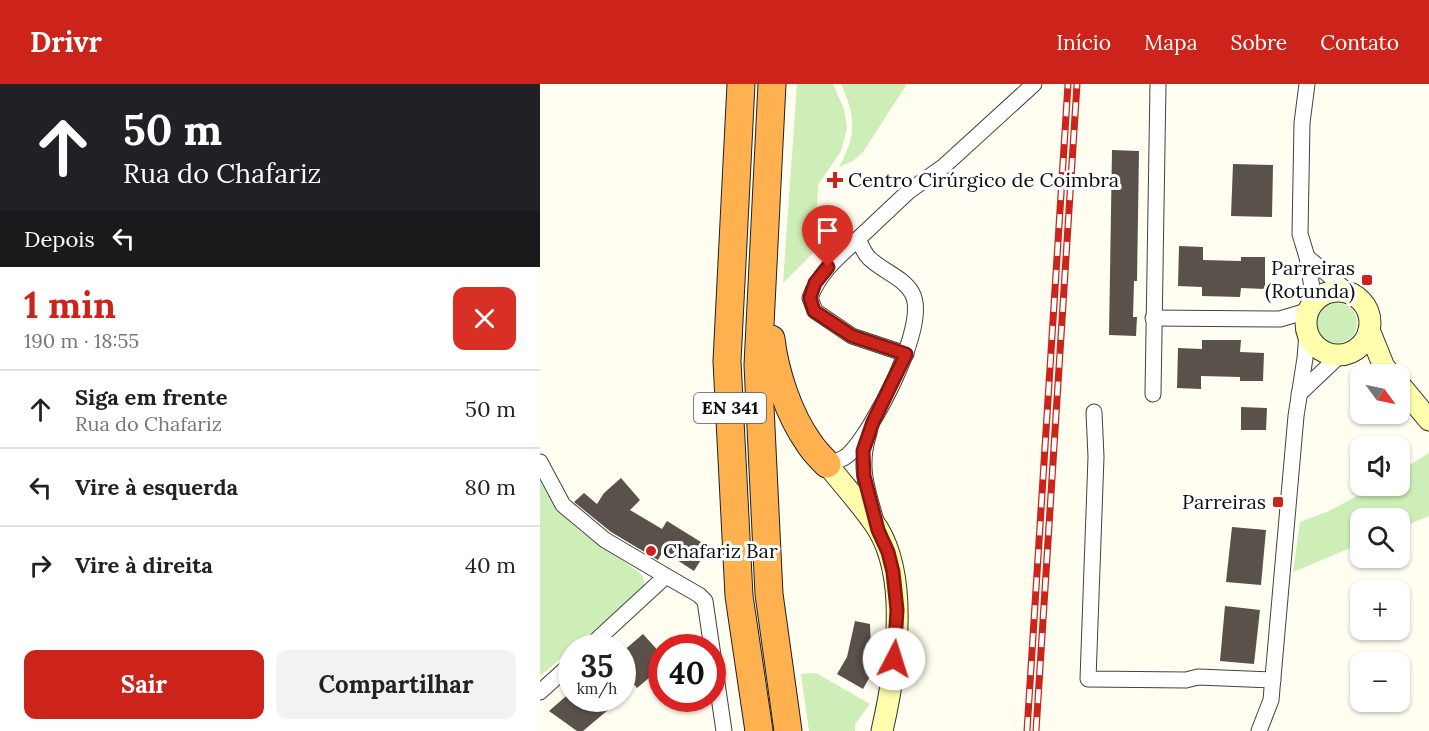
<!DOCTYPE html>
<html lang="pt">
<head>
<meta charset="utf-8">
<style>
	:root { --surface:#fff; --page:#f2f2f2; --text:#222; --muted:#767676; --line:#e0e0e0; --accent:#cc241a }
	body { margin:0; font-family:Lora,serif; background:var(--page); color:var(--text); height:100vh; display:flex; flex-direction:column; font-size:22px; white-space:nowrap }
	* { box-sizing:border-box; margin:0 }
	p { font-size:20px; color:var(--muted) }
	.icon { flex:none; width:33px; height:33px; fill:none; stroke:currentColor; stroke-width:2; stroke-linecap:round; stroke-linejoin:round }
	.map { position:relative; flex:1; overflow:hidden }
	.panel { display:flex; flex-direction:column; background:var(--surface); width:540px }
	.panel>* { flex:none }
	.top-card { background:#202124; color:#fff; overflow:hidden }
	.needle { width:39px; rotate:123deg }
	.controls { position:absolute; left:810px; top:280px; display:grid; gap:12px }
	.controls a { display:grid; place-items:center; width:60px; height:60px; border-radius:12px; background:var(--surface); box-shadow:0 2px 4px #0004; font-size:30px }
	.speed { position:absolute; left:18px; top:550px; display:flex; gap:12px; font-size:30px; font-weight:700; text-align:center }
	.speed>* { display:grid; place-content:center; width:78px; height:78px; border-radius:50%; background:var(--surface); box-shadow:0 2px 4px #0004; line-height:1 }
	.speed small { font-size:15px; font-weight:400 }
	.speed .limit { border:9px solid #d22; background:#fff; color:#111 }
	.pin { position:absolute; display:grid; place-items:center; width:51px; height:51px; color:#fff; margin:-62px -26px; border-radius:50% 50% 50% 0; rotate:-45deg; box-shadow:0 0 6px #0007 }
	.pin .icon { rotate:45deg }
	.me { position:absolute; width:66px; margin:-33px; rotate:5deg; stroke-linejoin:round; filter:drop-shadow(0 0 4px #0008) }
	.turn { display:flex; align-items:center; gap:21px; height:126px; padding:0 24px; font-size:27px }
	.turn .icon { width:78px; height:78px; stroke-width:2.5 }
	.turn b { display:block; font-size:42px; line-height:51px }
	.then { display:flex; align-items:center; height:57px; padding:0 24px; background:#0003; gap:12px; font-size:22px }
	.round { display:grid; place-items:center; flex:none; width:63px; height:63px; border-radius:12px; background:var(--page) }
	.headline { display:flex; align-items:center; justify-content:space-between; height:102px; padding:0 24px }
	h1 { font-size:36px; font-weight:800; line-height:45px; color:var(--accent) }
	.cta { display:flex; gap:12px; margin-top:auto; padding:12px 24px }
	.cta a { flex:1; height:69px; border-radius:12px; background:var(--accent); color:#fff; font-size:24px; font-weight:800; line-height:69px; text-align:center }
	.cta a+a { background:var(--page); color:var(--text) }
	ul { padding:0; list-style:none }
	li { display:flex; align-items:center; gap:18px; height:78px; padding:0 24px; border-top:2px solid var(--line) }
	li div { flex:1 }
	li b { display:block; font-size:22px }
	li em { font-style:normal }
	header { display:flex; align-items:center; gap:36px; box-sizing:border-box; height:84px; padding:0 30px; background:var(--accent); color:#fff }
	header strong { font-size:28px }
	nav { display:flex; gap:33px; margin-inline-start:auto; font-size:21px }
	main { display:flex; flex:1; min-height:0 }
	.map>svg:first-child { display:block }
	.green { fill:#cdeeb6 }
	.building { fill:#59514a }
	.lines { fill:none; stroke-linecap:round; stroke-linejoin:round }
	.street-casing { stroke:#424242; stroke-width:17 }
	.secondary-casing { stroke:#313131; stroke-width:23 }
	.highway-casing { stroke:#202020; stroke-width:29 }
	.street { stroke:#fff; stroke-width:15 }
	.secondary { stroke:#fffeac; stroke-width:21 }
	.highway { stroke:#ffb14f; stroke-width:27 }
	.rail-casing { stroke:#cc241a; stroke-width:7 }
	.rail { stroke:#fff; stroke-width:4.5; stroke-dasharray:14; stroke-linecap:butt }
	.route-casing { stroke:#851711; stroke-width:15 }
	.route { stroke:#cc241a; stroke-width:10 }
	.poi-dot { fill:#cc241a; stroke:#fff; stroke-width:2 }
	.labels { text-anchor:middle; stroke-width:6; stroke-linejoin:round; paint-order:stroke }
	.shield { fill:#fff; stroke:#575757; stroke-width:1.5 }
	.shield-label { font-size:18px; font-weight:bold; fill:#0f0f0f }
	.poi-label { font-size:20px; fill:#0f0f0f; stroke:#fff; text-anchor:start }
</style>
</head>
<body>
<header>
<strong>Drivr</strong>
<nav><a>Início</a><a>Mapa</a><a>Sobre</a><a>Contato</a></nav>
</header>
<main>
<section class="panel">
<div class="top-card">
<div class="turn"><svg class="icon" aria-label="ahead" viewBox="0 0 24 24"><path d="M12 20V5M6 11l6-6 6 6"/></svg><div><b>50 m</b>Rua do Chafariz</div></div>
<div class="then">Depois<svg class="icon" aria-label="left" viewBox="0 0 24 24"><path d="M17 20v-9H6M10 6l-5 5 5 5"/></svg></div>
</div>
<div class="headline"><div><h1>1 min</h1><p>190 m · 18:55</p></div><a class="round" style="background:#d93025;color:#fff"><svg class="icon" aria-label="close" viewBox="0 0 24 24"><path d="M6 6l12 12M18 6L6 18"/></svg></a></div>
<ul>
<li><svg class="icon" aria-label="ahead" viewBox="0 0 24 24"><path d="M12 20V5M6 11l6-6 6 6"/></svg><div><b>Siga em frente</b><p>Rua do Chafariz</p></div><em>50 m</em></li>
<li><svg class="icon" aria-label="left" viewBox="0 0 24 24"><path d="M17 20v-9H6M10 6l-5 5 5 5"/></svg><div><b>Vire à esquerda</b></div><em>80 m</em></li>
<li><svg class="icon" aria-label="right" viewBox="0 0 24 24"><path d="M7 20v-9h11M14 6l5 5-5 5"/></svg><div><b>Vire à direita</b></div><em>40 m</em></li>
</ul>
<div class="cta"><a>Sair</a><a>Compartilhar</a></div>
</section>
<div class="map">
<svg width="889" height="647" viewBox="0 0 889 647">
	<rect width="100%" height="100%" fill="#fffef1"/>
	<g class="green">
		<polygon points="257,0 293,0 304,25 307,44 301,67 278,101 277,124 283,138 263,156 273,169 243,199"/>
		<path d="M301,0h66l-44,68 -10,9 -14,6c18,-32 17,-50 2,-83z"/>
		<circle cx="797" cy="239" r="20"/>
		<polygon points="889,369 889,432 860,444 860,435 820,435 820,460 753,488 760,438 789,427 836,402 860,402 860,387"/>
		<path d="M0,392c6,11 11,23 18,33 23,29 56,43 84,66l3,9 -2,5 -103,87z"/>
		<polygon points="276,589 330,620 315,640 315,647 269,647 261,590"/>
	</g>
	<g class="building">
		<polygon points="572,66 599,67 597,197 594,197 593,233 597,233 596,252 569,251"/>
		<polygon points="693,80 733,81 732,133 691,132"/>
		<polygon points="639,162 663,163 663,176 701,177 701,173 725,173 725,205 701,204 700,213 662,212 662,203 638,202"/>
		<polygon points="662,256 701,256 700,268 724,269 723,297 700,297 700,293 661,292 661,305 637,304 638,264 662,265"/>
		<polygon points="701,323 727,324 726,346 701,346"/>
		<polygon points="81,394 100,416 90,426 122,445 127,437 169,463 154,487 123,467 118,476 71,448 34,418 44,409 57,420 64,409"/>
		<polygon points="692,443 726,446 721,501 686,498"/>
		<polygon points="685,522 720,526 714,580 680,577"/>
		<polygon points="315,537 330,540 332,589 323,605 297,590 307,573"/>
		<polygon points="103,550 122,571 122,583 97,604 93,599 82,608 82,568"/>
		<polygon points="32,607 32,615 81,615 43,647 37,647 9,627"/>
	</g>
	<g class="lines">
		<defs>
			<g id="street">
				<polyline points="767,0 762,39 760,150 767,173 774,216"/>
				<path d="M318,155c-20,18 -39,34 -48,59l5,13 37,25 54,18"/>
				<polyline points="767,173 810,209"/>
				<polyline points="613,234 740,235 767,227"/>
				<polyline points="613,310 618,0"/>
				<polyline points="759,310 799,272"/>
				<polyline points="554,328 556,373 548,595 646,596 658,593 733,596"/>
				<path d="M329,349c-11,34 -2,55 7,88"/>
				<polyline points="0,378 23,421 65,456 126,492 48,564"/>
				<path d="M287,380c8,-2 15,-4 21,-9 24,-23 82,-131 64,-162 -9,-16 -30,-22 -43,-35 -5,-5 -8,-13 -11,-19l51,-48 34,-24 91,-83"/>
				<polyline points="126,492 159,511 165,517 184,647"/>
				<polyline points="0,608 32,579"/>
				<polyline points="719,647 731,616 756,332 765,274 767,249"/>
			</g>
			<g id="secondary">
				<circle cx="798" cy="239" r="32"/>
				<polyline points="829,246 844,283 851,291"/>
				<polyline points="860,301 889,336"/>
				<path d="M287,380c17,22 37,43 51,65 32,53 17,145 4,202"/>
			</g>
			<g id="highway">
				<polyline points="201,0 187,277 199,512 219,647"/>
				<polyline points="232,0 218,281 229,510 248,647"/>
				<path d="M231,255c4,34 18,76 38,104 5,8 12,15 18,21"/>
			</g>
		</defs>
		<use href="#street" class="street-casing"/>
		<use href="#secondary" class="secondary-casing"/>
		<use href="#highway" class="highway-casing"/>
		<use href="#street" class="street"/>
		<use href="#secondary" class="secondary"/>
		<use href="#highway" class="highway"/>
		<defs>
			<g id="rail">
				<polyline points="487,647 528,0"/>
				<polyline points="496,647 537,0"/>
			</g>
		</defs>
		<use href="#rail" class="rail-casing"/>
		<use href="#rail" class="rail"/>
	</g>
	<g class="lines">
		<defs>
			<polyline id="route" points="288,183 275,199 270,214 274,227 312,252 366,270 333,338 323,367 324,392 338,446 348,468 353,488 357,526 354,575"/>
		</defs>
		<use href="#route" class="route-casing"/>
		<use href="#route" class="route"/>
	</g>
	<g class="poi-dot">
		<path d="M292 87h6v6h6v6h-6v6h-6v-6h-6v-6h6z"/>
		<rect x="821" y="190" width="12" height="12" rx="3"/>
		<rect x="732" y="412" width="12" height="12" rx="3"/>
		<circle cx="111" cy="467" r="6"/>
	</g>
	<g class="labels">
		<rect class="shield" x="154" y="309" width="72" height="30" rx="4.5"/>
		<g class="shield-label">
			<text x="190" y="330">EN 341</text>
		</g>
		<g class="poi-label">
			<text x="308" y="103">Centro Cirúrgico de Coimbra</text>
			<text x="815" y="191" text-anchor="end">Parreiras<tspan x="815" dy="23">(Rotunda)</tspan></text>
			<text x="726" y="425" text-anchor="end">Parreiras</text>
			<text x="123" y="474">Chafariz Bar</text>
		</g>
	</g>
</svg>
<div class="controls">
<a><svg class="needle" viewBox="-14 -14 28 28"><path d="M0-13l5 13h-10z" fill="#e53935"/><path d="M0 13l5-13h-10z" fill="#767676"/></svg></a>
<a><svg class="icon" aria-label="sound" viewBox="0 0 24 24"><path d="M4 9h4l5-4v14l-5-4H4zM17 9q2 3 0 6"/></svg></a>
<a><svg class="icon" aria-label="search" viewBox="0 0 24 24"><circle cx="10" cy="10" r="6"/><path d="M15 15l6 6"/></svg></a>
<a>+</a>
<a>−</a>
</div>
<div class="speed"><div>35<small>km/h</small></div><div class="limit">40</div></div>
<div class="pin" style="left:288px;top:183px;background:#d93025"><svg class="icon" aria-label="arrive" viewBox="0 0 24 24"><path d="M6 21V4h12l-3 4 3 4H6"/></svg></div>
<svg class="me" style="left:354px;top:575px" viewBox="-20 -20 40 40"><circle r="19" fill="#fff"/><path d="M0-13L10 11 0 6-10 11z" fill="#cc241a"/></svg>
</div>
</main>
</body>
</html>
